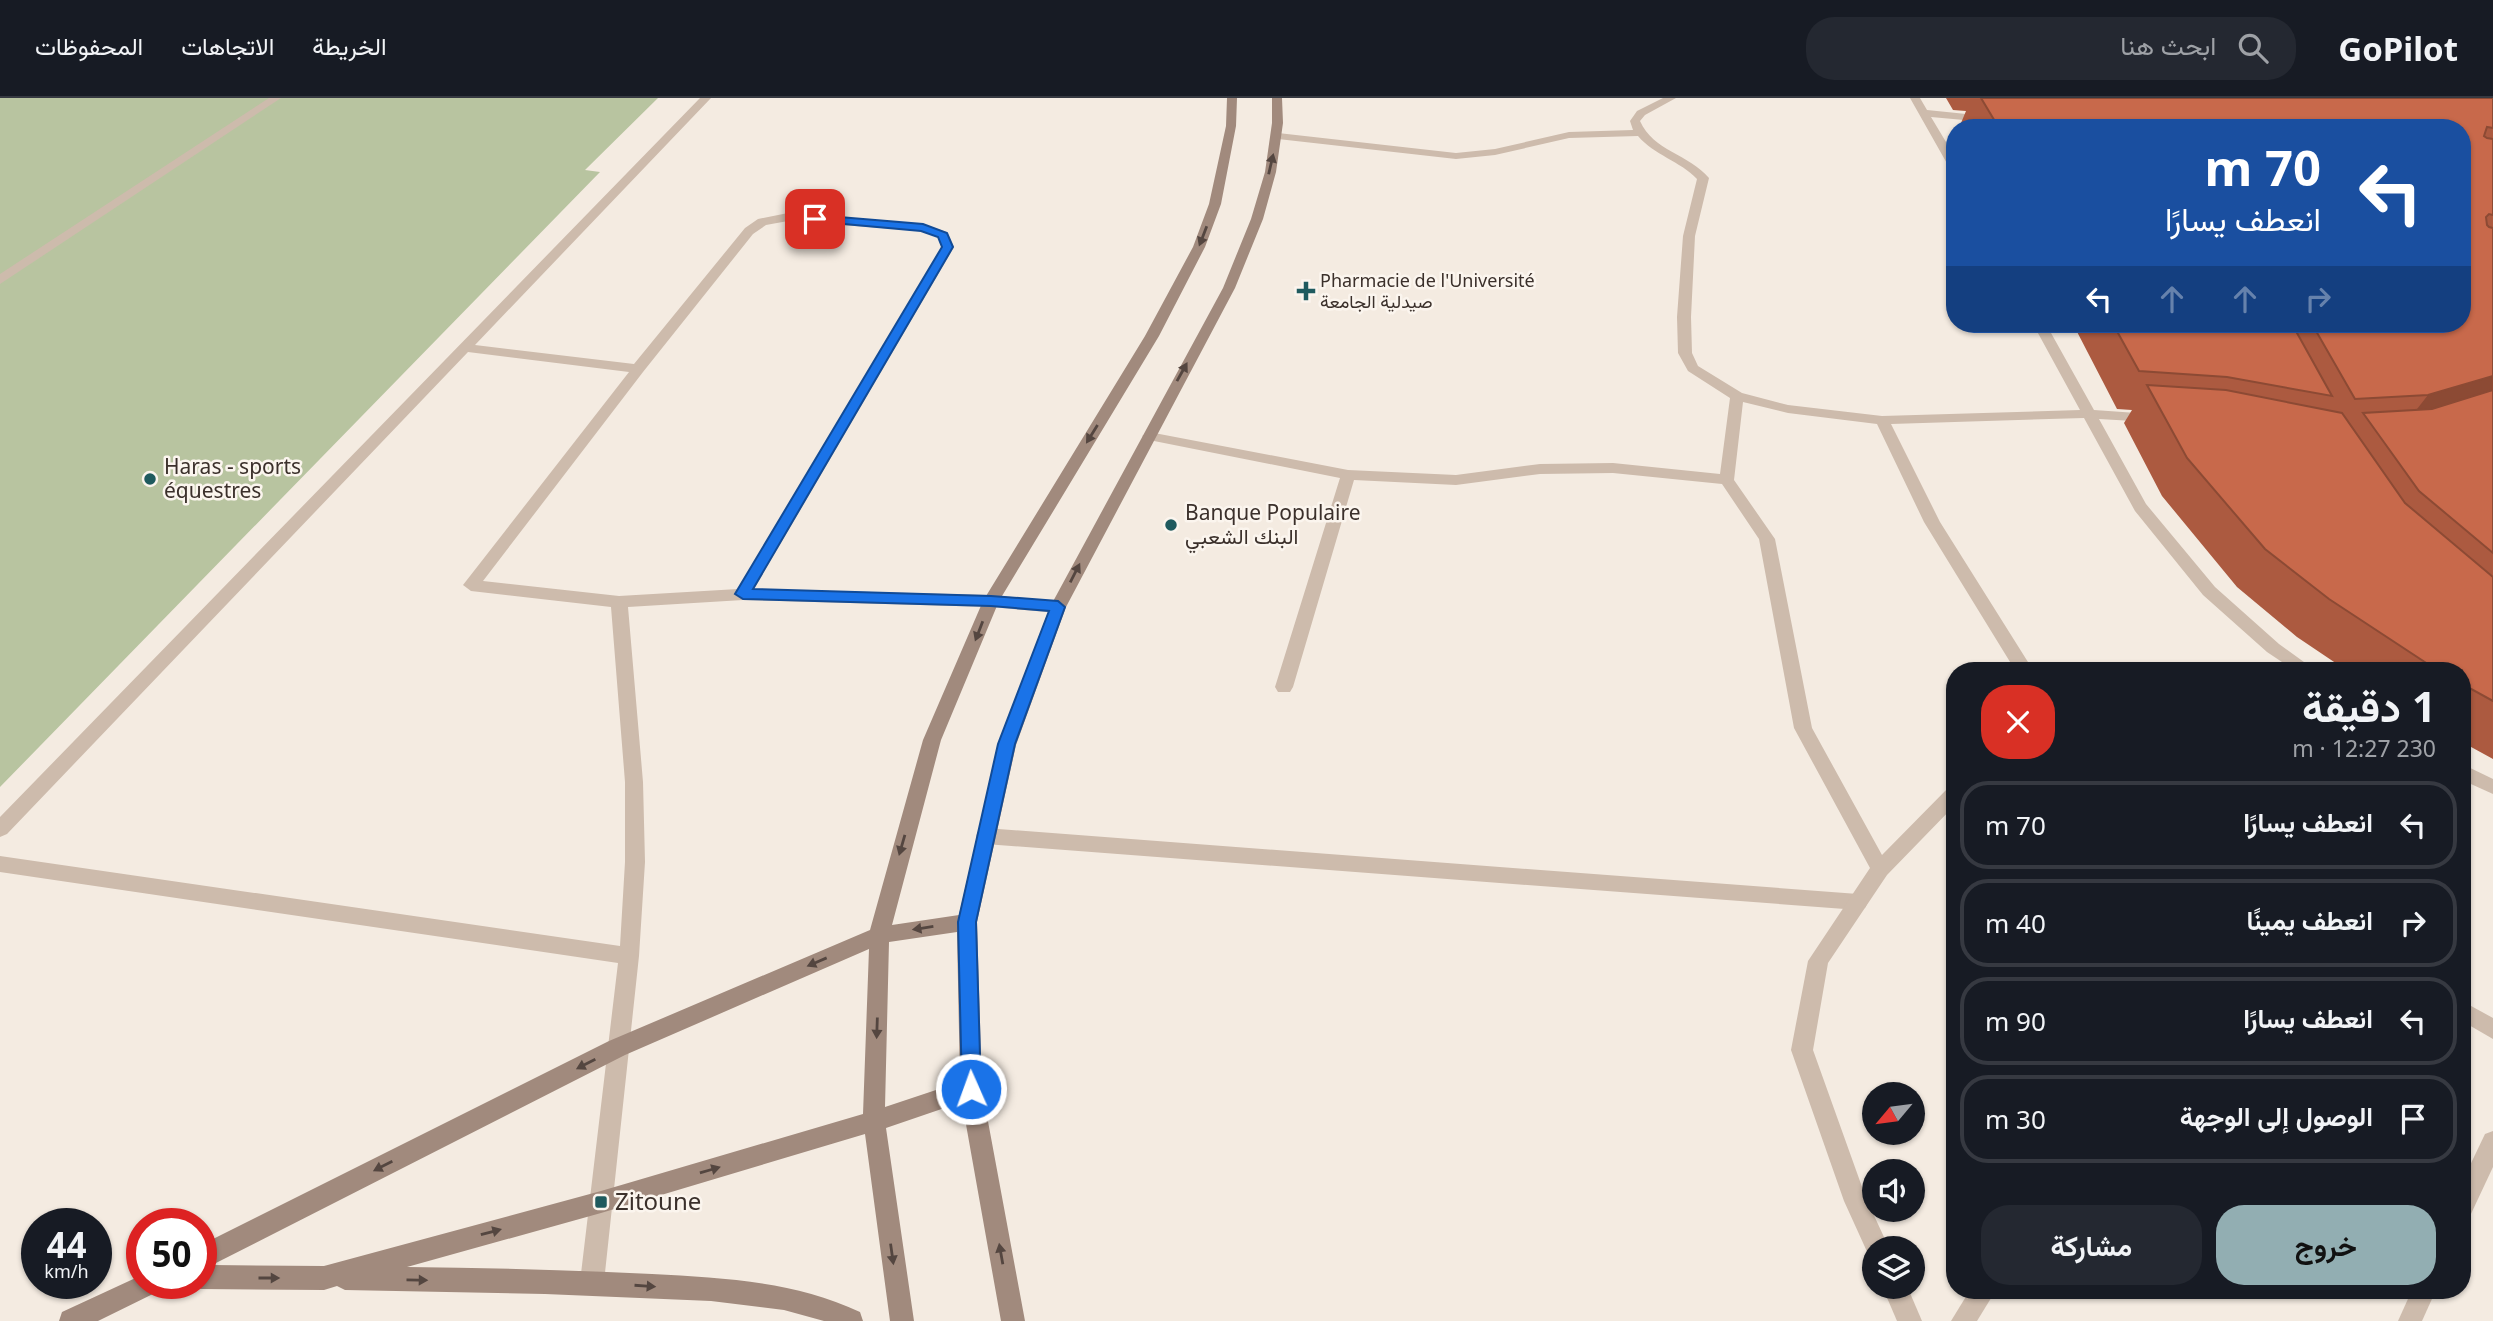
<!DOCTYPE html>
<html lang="ar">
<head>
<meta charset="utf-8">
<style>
	:root { --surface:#171b24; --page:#242831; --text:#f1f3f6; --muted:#9ea1a6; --line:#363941; --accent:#92aeb2 }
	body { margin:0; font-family:"Noto Sans",Vazirmatn,sans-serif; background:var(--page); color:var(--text); direction:rtl; height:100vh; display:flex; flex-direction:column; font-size:26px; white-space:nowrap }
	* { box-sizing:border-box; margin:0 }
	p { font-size:23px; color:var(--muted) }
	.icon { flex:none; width:38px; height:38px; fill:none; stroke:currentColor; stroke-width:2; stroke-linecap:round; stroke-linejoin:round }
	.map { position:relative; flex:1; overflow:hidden; direction:ltr }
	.drawer { position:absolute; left:1946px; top:564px; width:525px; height:637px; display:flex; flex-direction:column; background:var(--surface); border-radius:28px; box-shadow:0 2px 5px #0004; direction:rtl }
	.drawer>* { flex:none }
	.top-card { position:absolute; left:1946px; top:21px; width:525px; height:214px; border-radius:28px; box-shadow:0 2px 5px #0004; direction:rtl; background:#1a4fa0; color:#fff; overflow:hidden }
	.needle { width:46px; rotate:241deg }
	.buttons { position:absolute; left:1862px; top:984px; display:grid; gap:14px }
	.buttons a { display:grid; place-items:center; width:63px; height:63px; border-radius:50%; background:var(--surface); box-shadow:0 2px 5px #0004; font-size:35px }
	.speed { position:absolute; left:21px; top:1110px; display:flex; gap:14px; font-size:35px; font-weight:700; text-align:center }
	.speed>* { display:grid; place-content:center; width:91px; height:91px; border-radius:50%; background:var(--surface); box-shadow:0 2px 5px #0004; line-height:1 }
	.speed small { font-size:18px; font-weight:400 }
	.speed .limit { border:10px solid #d22; background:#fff; color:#111 }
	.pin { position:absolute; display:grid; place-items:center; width:60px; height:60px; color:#fff; margin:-30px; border-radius:14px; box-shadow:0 4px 10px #0006 }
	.me { position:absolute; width:77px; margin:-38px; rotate:358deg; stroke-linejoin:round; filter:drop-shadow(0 0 5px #0008) }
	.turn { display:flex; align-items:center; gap:24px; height:147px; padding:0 35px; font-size:32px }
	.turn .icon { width:91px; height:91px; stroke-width:2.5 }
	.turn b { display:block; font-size:49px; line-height:60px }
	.lanes { display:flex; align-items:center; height:66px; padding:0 35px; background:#0003; justify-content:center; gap:35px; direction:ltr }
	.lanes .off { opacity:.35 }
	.round { display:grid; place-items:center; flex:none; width:74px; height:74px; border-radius:28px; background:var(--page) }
	.summary { display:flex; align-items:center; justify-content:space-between; height:119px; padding:0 35px }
	h1 { font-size:42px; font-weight:700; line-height:52px }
	.action { display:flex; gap:14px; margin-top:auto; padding:14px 35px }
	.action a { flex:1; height:80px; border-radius:28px; background:var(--accent); color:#111; font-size:28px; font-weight:700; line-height:80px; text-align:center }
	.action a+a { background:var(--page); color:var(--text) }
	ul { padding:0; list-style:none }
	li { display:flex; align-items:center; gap:21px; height:88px; margin:0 14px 10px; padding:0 21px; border:4px solid var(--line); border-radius:28px }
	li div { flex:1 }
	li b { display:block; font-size:26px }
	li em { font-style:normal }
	header { display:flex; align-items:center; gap:42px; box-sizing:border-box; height:98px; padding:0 35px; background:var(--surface); border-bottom:2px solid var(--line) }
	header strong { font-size:33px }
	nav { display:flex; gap:38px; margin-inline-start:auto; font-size:24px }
	.search { width:490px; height:63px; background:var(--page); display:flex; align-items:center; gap:18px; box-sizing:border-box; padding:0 24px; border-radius:28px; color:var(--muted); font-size:26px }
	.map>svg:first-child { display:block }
	.green { fill:#b8c4a0 }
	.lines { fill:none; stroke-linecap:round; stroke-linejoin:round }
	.service { fill:#cdbbac; fill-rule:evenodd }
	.minor { fill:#cdbbac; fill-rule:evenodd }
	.secondary { fill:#a18a7d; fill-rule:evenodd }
	.wall { fill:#ac5a40 }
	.shaded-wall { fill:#8c4a34 }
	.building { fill:#c8694b; stroke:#8c4a34; stroke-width:2 }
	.oneway { fill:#544640 }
	.route { fill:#1a73e8; stroke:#114b97; stroke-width:2 }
	.poi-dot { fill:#1f5a5e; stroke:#fbf5ee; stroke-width:2.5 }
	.labels { text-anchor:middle; stroke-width:5; stroke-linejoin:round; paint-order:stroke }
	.far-poi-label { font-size:18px; fill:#3b302b; stroke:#fbf5ee; text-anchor:start }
	.poi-label { font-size:21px; fill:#3b302b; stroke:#fbf5ee; text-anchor:start }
	.near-poi-label { font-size:24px; fill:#3b302b; stroke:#fbf5ee; text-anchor:start }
</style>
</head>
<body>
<header>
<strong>GoPilot</strong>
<div class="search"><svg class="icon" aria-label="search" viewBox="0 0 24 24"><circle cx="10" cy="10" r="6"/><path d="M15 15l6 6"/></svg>ابحث هنا</div>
<nav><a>الخريطة</a><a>الاتجاهات</a><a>المحفوظات</a></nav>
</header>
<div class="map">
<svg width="2493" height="1223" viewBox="0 0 2493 1223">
	<rect width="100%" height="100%" fill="#f4ebe1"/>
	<polygon class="green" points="0,0 658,0 585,72 600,74 0,689"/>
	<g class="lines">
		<g class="service">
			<polygon points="269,0 281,0 0,186 0,176"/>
			<polygon points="985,730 1858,796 1865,798 1868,804 1865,810 1858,812 985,746 978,743 976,738 978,733"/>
		</g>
		<g class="minor">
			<path d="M700,0h11l-236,247 159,19 111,-136 13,-9 30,-6 135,11 24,8 7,15 -200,342 237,6 67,6 8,6 -8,6 -67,-6 -248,-7 -115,7 15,175 2,80 -6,94 -35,326 -4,8 -8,4 -8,-4 -4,-8 38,-319 -618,-91v-16l620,90 5,-84v-80l-14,-175 -140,-16 -8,-6 166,-213 -161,-20 -461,482 -7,3v-20zM788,123l133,10 17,6 4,10 -204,342 -119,7 -136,-15 160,-209 110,-138 13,-9z"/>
			<path d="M1663,0h13l-31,17 -5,6c13,30 49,33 69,57l-14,58 -4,81 1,36 6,13 44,27 46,12 94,11 198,-6 -47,-86h13l48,86 57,4 7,4 -7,4 -52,-3 47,85 69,83 64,57 36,26h-21l-27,-18 -64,-57 -68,-84 -51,-93 -193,6 49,98 93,148h-18l-91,-148 -47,-98 -89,-11 -45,-11 -9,78 41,59 37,189 70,127 66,-67 7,-2v19l-68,70 -59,88 -15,87 53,148 23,50h-15v11l-5,-3 -25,-55 -53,-151 17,-89 62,-93 -76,-140 -35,-189 -37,-55 -109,-11 -73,1 -84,11 -102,-5 -61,207 -3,5h-12l-3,-5 65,-209 -191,-38 -7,-4 7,-4 199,38 108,5 84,-11 73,-1 107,11 10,-76 -42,-27 -10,-18 -1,-36 6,-81 14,-57c-17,-18 -43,-24 -59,-43l-69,2 -74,17 -39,4 -178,-20 -6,-3 6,-3 178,20 39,-4 74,-17 64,-2 -3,-9 7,-10z"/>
			<polygon points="1910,0 1920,0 1927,12 1986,18 1991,21 1986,24 1931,19 1955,59 1955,72 1949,69"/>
			<polygon points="2462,666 2493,681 2493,696 2462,682"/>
			<polygon points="2462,903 2493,920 2493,941 2462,923"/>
			<polygon points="2493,1033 2493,1069 2470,1118 2462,1121 2462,1084 2485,1036"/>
			<polygon points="1882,1188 1907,1188 1922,1223 1897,1223"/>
			<polygon points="1970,1192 1996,1192 1977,1223 1951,1223"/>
			<polygon points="2412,1192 2436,1192 2422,1223 2398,1223"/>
		</g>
		<g class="secondary">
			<path d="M1227,0h10l-1,28 -15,78 -16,43 -46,89 -160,265 -58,139 -49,185 67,-10 39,-170 52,-138 173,-319 28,-69 14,-47 7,-49v-25h10l1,25 -7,49 -13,47 -28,69 -169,319 -50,138 -39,177 5,167 43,232h-24l-39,-219 -76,26 28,193h-24l-25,-187 -264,79 -194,54c82,1 163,3 245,7 72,4 141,7 208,38l3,9h-39l-40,-11 -73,-9 -166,-7 -200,-4 -8,-4 -13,4 -123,-1 -8,-4 -2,-2h10v-38l408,-204 261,-111 53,-190 60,-139 162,-265 48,-89 16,-43 17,-78zM957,834l3,150 -75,25 4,-165zM869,851l-6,165 -262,77 -277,75 -112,-1 413,-210z"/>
			<polygon points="142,1177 142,1185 163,1185 159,1193 98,1223 59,1223 62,1214"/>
		</g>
	</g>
	<polygon class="wall" points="1946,0 2493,0 2493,661 2462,644 2462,572 2346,572 2297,539 2237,489 2162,398 2124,325 2132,312 2117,311 2073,226 2462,226 2462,30 1964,30 1961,25 1966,13 1953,12"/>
	<polygon class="shaded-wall" points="2493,278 2493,306 2399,334 2428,297"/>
	<g class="building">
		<polygon points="1981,0 2493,0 2493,30 2487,29 2484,38 2487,40 2493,41 2493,117 2489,116 2486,119 2487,127 2489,129 2493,130 2493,278 2428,297 2355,301 2312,226 2462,226 2462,30 1999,30"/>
		<polygon points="2113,226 2292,226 2332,298 2227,279 2139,273"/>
		<polygon points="2147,287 2226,292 2342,315 2405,405 2493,479 2493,603 2462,586 2462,572 2437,572 2329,501 2265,451 2187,360"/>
		<polygon points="2493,292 2493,455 2419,393 2363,315 2432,311"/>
	</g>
	<defs><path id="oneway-solid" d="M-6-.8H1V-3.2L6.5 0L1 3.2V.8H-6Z" transform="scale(1.75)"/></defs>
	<g class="oneway">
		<use href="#oneway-solid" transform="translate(1271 66) rotate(-77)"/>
		<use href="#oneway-solid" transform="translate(1203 138) rotate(111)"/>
		<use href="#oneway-solid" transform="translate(1182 274) rotate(-61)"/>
		<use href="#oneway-solid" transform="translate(1092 336) rotate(122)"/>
		<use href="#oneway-solid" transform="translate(1075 475) rotate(-63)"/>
		<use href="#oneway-solid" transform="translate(979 533) rotate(111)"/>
		<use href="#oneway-solid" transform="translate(902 747) rotate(106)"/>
		<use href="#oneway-solid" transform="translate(923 830) rotate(171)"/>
		<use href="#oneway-solid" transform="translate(817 864) rotate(157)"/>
		<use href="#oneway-solid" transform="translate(877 930) rotate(92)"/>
		<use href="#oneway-solid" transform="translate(586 966) rotate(153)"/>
		<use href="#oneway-solid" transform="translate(383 1068) rotate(153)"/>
		<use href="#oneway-solid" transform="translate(710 1072) rotate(-16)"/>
		<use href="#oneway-solid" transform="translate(491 1134) rotate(-15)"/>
		<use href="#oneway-solid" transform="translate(892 1156) rotate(82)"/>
		<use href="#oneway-solid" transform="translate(1001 1156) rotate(-100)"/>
		<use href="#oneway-solid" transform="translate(269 1180)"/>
		<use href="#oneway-solid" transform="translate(417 1182) rotate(1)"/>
		<use href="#oneway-solid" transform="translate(645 1188) rotate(4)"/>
	</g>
	<polygon class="route" points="815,117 923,126 947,135 953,149 753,491 991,498 1058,503 1065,509 1015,646 976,824 981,991 978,997 971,1000 964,997 962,991 958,824 998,646 1049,513 991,508 743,501 735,496 942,149 938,139 921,133 811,123 809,121"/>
	<g class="poi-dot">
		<path d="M1302.5 182.5h7v7h7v7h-7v7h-7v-7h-7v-7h7z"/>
		<circle cx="150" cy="381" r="7"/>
		<circle cx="1171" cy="427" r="7"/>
		<rect x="594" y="1097" width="14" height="14" rx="3.5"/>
	</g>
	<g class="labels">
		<g class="far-poi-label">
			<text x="1320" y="189">Pharmacie de l'Université<tspan x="1320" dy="21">صيدلية الجامعة</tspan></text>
		</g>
		<g class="poi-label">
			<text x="164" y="376">Haras - sports<tspan x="164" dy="24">équestres</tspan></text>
			<text x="1185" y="422">Banque Populaire<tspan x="1185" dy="24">البنك الشعبي</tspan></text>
		</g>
		<g class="near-poi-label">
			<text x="615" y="1112">Zitoune</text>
		</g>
	</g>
</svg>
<div class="buttons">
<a><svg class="needle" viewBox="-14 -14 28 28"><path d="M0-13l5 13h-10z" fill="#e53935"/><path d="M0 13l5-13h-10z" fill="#9ea1a6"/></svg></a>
<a><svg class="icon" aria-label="sound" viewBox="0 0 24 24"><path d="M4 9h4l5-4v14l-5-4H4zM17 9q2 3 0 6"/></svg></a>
<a><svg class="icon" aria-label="layers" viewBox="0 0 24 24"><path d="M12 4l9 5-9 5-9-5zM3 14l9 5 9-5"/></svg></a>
</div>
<div class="speed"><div>44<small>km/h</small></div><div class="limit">50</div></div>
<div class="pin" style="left:815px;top:121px;background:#d93025"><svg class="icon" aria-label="arrive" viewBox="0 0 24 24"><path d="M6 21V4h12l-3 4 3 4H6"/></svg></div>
<svg class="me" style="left:971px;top:991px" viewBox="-20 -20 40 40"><circle r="17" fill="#1a73e8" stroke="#fff" stroke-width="3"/><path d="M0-11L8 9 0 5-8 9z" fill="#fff"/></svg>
<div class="top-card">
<div class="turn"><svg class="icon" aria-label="left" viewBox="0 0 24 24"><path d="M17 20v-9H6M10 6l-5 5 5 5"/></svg><div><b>70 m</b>انعطف يسارًا</div></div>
<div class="lanes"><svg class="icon" aria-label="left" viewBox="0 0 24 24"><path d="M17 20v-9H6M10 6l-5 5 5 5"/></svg><svg class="icon off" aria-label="ahead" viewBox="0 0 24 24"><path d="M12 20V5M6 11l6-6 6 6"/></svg><svg class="icon off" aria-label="ahead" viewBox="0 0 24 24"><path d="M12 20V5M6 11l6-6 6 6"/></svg><svg class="icon off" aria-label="right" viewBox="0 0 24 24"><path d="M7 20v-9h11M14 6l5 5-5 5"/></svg></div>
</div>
<section class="drawer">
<div class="summary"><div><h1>1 دقيقة</h1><p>230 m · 12:27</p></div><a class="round" style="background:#d93025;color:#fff"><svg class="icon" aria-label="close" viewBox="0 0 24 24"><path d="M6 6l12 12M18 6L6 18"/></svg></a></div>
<ul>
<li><svg class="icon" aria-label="left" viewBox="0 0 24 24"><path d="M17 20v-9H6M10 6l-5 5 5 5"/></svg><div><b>انعطف يسارًا</b></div><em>70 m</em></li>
<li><svg class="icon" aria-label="right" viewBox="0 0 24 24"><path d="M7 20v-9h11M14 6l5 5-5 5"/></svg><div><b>انعطف يمينًا</b></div><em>40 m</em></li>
<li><svg class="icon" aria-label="left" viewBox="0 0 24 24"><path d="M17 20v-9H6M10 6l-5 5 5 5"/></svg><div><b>انعطف يسارًا</b></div><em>90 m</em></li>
<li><svg class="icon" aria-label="arrive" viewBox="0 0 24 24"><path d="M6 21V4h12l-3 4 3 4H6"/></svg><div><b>الوصول إلى الوجهة</b></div><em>30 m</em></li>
</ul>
<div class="action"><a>خروج</a><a>مشاركة</a></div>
</section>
</div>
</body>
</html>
